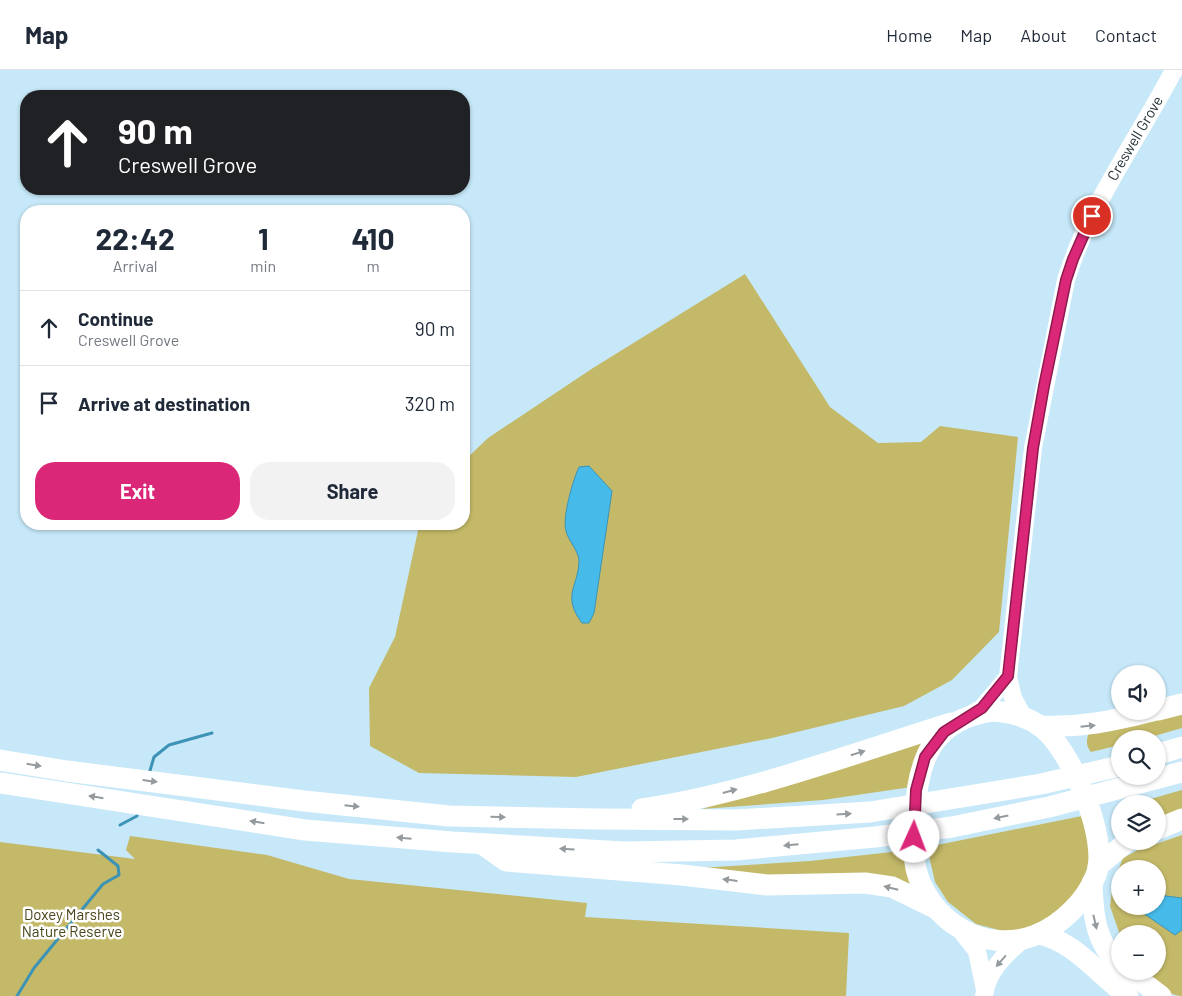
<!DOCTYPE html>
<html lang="en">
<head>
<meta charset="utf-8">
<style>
	:root { --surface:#fff; --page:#f2f2f3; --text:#1f2937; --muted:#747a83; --line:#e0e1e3; --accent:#db2777 }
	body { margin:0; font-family:Barlow,sans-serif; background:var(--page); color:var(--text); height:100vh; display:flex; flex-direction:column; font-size:19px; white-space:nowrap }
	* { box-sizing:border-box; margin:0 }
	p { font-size:16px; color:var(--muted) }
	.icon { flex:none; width:28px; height:28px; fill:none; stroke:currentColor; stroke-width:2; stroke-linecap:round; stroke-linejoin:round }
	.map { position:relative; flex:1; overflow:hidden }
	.details { position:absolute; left:20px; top:135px; width:450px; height:325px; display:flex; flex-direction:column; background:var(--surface); border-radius:20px; box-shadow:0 1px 4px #0004 }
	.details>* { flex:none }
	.top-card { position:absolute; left:20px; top:20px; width:450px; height:105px; border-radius:20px; box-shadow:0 1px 4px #0004; background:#202124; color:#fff; overflow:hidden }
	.fabs { position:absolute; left:1111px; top:595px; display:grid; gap:10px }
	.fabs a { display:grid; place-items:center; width:55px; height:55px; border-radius:50%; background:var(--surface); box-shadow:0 1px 4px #0004; font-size:25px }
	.pin { position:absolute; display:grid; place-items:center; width:42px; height:42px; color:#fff; margin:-21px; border:2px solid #fff; border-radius:50%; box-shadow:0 1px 5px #0007 }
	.me { position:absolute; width:55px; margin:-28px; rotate:2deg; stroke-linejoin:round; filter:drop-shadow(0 0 4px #0008) }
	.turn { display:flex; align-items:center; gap:18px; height:105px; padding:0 15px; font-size:22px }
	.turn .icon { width:65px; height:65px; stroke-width:2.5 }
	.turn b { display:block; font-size:35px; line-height:42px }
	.eta { display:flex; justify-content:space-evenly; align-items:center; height:85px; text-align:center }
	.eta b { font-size:30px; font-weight:700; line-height:35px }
	.action { display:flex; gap:10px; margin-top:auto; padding:10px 15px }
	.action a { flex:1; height:58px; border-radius:20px; background:var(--accent); color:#fff; font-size:20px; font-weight:700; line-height:58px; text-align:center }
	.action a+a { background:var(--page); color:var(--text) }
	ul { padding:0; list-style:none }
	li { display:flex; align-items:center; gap:15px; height:75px; padding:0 15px; border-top:1px solid var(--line) }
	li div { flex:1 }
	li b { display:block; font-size:19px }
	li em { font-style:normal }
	header { display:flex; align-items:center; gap:30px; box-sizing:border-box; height:70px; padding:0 25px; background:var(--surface); border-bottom:1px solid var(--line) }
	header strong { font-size:24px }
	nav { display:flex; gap:28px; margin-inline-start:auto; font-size:18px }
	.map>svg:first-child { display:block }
	.green { fill:#c4b968; fill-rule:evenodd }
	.water { fill:#46bbe9; stroke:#3d93b5 }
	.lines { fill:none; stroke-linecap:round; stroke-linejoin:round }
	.stream { stroke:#3d93b5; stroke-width:3 }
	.primary { stroke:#fff; stroke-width:18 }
	.highway { stroke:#fff; stroke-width:21 }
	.oneway { fill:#949a9d }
	.route-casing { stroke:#8e194d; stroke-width:12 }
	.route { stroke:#db2777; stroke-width:9 }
	.labels { text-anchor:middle; stroke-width:5; stroke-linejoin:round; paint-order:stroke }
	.street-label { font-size:15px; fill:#28353b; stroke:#fff }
	.park-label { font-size:15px; fill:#49441a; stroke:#fff }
</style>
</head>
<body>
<header>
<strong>Map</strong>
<nav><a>Home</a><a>Map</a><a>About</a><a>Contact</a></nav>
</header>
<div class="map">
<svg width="1182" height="926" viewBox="0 0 1182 926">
	<rect width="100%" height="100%" fill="#c6e8f8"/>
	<g class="green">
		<polygon points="745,204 830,337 878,373 921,372 940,356 1018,367 999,562 952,610 904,636 772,668 576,707 419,703 370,676 369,618 395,567 419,456 421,454 464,454 464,391 488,368 593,298"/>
		<path d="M1182,639v19l-38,11h-24v6l-29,7c-5,-6 -5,-12 -2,-19z"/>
		<polygon points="935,664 918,716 823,730 702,739"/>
		<polygon points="1182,720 1182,745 1158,753 1158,734 1133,734"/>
		<polygon points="1087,745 1092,790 1069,837 1042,855 1010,863 976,854 948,832 935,812 927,777"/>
		<path d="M1182,765v161c-15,0 -28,-15 -39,-25h15v-37l-38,1 -10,-29 3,-23 10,-25 15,-8zM1120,799h38v37h-38z"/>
		<polygon points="130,766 267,785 349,809 587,833 585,847 849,863 846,926 0,926 0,772 135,789 126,780"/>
		<polygon points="910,780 911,814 899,810 782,807 699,798 810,791"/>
	</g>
	<g class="water">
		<path d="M589,396l23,25 -18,122 -5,10h-7c-21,-28 -3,-37 -3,-63 -1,-10 -11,-20 -13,-29 -4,-14 7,-51 13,-64z"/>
		<polygon points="1158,825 1182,828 1182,860 1175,865 1143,843 1138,836 1158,836"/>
	</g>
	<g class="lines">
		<g class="stream">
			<polyline points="149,704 154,687 169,675 212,663"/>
			<polyline points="120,755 137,746 138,741"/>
			<polyline points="17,926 34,898 103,814 119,805 118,796 98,780"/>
		</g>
		<g class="primary">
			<polyline points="970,645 982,638 1008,607"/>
			<path id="s1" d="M1024,648l-11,-20 -5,-21 25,-229 33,-168c23,-75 72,-141 108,-210"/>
			<polyline points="959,858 977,881 985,920"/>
			<path d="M984,926c3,-25 22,-43 41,-58"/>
		</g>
		<g class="highway">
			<polyline points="1158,640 1182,634"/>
			<path d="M993,641c16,1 33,5 47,15 30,21 70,113 56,149 -10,26 -35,50 -60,60 -52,20 -107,-14 -120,-66 -4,-18 -2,-35 -1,-53 2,-55 17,-97 78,-105z"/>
			<path d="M1039,656c42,2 73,-5 113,-15"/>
			<polyline points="1158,684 1182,677"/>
			<polyline points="0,690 67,701 304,731 449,746 598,749 736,750 870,742 1041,714 1120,696"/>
			<polyline points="0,713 305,760 453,772 624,782 736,780 875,767 952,757 1049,737 1182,702"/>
			<path d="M642,739c106,-16 207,-54 309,-86"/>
			<polyline points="1158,759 1182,749"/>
			<polyline points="482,774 506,791 682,805 767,815 865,813 892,817 935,838"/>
			<polyline points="1098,796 1128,771"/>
			<path d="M1092,813c1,31 3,60 28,82"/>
			<path d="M1038,864c37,7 60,41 90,62"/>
			<polyline points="1128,901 1161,926"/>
		</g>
	</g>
	<defs><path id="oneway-solid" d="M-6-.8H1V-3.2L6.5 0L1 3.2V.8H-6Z" transform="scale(1.25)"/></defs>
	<g class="oneway">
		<use href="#oneway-solid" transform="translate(1088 656) rotate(-6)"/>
		<use href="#oneway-solid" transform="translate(858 683) rotate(-18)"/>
		<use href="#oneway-solid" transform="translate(34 695) rotate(9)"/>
		<use href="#oneway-solid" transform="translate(150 711) rotate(7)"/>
		<use href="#oneway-solid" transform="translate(730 721) rotate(-15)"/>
		<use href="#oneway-solid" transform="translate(96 727) rotate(-171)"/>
		<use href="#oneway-solid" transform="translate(352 736) rotate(6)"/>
		<use href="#oneway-solid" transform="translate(844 744) rotate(-3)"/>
		<use href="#oneway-solid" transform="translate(498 747) rotate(1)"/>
		<use href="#oneway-solid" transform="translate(1001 747) rotate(168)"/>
		<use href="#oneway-solid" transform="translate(681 749)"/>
		<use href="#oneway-solid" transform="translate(257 752) rotate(-171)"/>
		<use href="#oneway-solid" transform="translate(404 768) rotate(-175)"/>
		<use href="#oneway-solid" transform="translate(791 775) rotate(175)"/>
		<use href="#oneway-solid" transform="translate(567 779) rotate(-177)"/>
		<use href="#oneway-solid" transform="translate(730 810) rotate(-173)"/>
		<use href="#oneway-solid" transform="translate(891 818) rotate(-166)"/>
		<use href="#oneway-solid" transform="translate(1095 852) rotate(77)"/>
		<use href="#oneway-solid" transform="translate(1001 891) rotate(131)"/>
	</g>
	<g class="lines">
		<defs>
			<polyline id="route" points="914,767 916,720 925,687 944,662 982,638 1008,606 1033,378 1044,316 1066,210 1073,189 1092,146"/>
		</defs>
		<use href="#route" class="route-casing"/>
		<use href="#route" class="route"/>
	</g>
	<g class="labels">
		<g class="street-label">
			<text dy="5" stroke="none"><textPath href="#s1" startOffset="604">Creswell Grove</textPath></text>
		</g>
		<g class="park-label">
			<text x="72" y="850">Doxey Marshes<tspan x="72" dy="17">Nature Reserve</tspan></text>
		</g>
	</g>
</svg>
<div class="fabs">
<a><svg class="icon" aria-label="sound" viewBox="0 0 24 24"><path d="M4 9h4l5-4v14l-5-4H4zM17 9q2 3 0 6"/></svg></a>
<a><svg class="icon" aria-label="search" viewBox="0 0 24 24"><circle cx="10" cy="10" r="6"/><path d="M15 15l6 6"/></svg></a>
<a><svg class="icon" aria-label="layers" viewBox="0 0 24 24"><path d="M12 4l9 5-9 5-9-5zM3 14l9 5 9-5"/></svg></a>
<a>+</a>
<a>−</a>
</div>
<div class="pin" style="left:1092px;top:146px;background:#d93025"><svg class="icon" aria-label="arrive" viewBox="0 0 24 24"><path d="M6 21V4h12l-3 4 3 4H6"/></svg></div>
<svg class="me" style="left:914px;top:767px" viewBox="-20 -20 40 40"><circle r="19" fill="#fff"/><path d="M0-13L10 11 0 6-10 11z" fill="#db2777"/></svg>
<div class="top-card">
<div class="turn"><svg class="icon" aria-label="ahead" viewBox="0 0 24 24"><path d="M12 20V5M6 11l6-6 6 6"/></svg><div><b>90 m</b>Creswell Grove</div></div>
</div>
<section class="details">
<div class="eta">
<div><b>22:42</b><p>Arrival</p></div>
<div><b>1</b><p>min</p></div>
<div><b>410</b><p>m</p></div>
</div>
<ul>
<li><svg class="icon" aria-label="ahead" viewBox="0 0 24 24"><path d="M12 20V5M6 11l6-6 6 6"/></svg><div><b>Continue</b><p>Creswell Grove</p></div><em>90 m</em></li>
<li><svg class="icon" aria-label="arrive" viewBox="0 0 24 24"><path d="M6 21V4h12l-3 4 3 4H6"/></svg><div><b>Arrive at destination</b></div><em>320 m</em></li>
</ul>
<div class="action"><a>Exit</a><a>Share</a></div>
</section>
</div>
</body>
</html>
